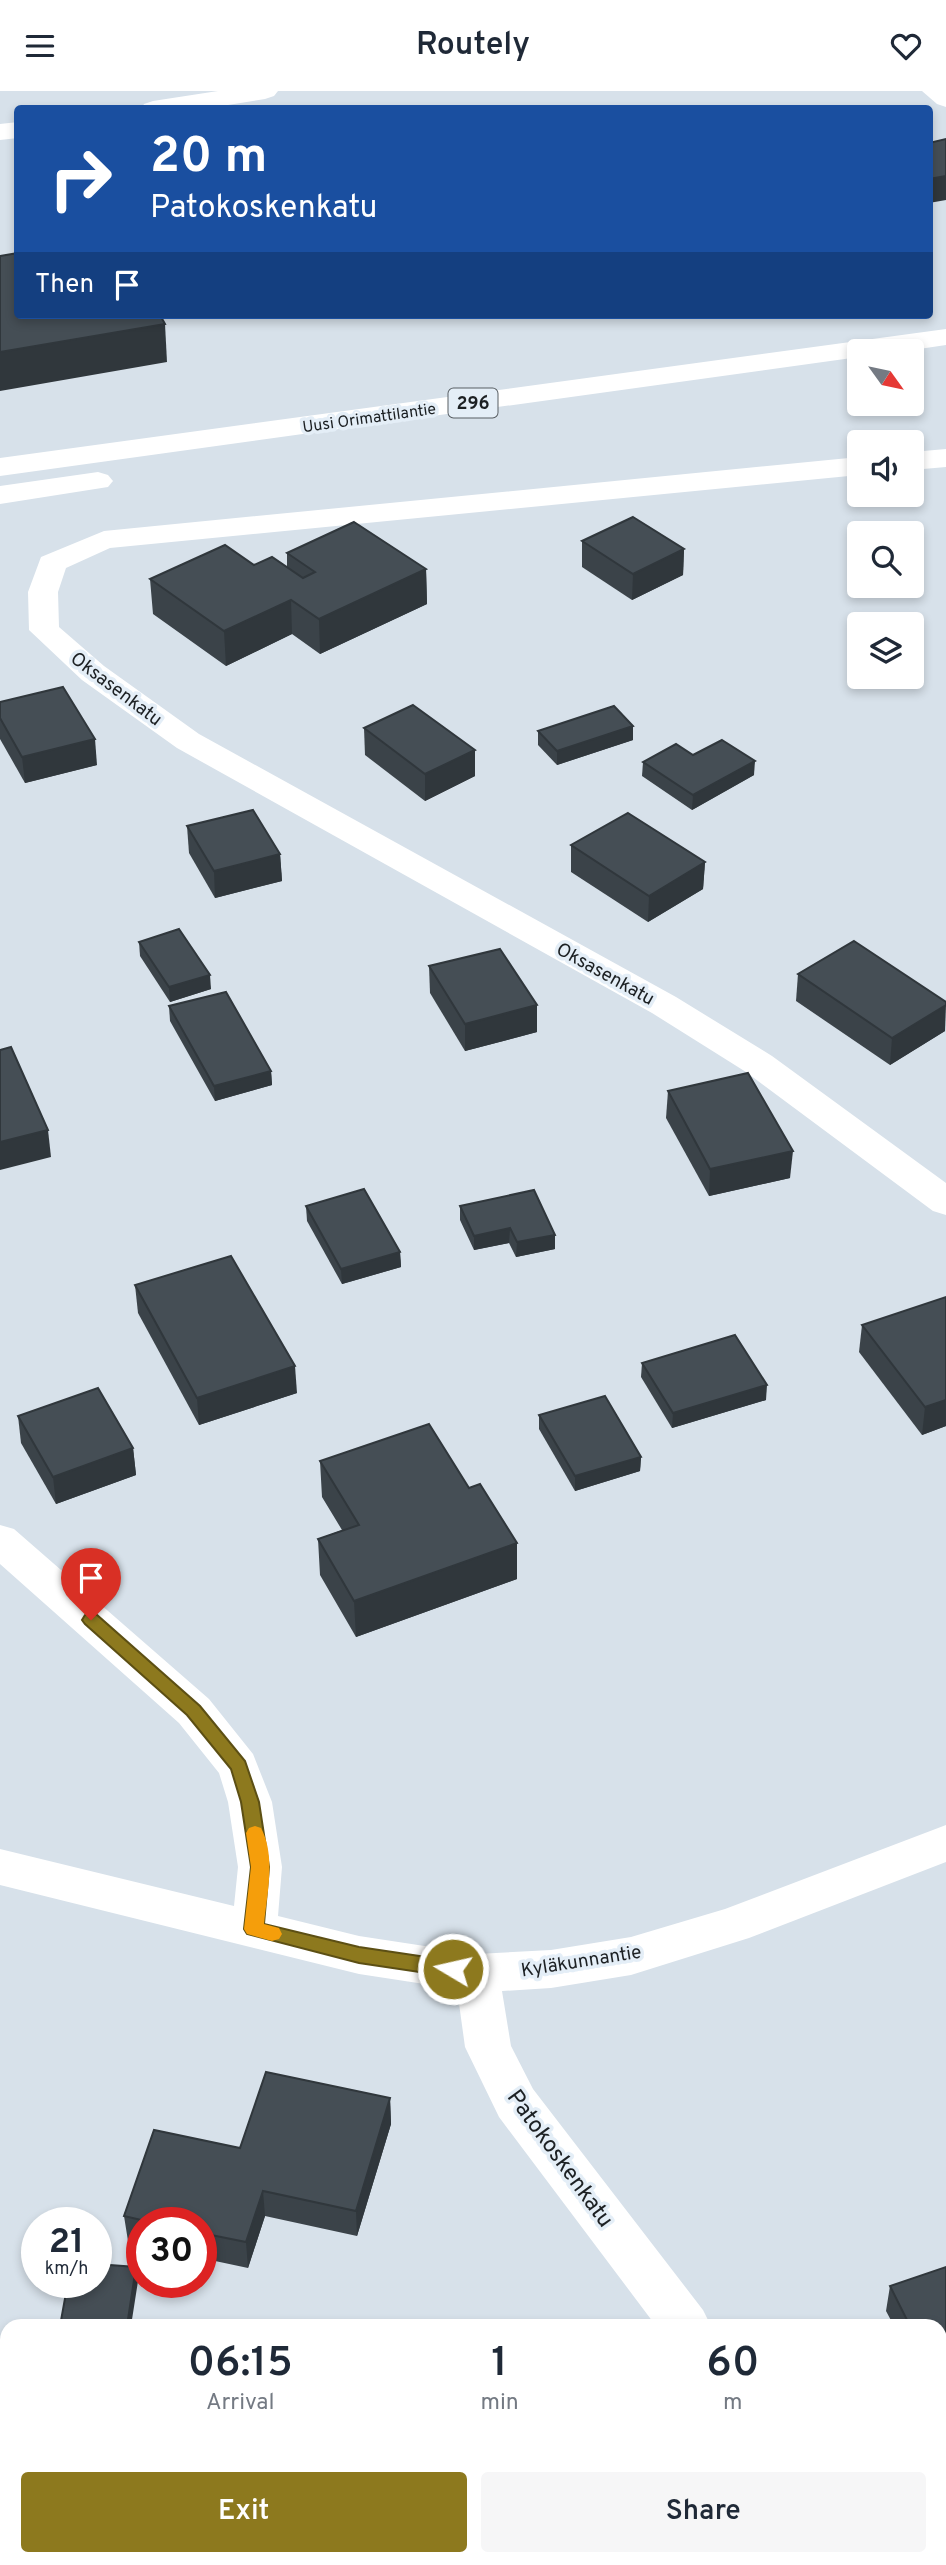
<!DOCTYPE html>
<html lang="en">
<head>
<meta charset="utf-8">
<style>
	:root { --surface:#fff; --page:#f6f6f7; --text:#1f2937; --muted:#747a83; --accent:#8d791e }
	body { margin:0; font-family:Overpass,sans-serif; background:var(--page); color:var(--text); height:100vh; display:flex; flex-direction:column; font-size:26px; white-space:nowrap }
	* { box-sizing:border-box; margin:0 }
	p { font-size:23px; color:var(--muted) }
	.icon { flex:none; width:38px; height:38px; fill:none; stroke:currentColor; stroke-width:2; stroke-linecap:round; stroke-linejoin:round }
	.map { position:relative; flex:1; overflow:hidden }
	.details { position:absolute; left:0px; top:2228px; width:947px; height:247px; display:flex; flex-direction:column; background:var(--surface); border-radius:21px 21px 0 0; box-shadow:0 4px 10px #0003 }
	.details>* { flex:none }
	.guide { position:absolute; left:14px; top:14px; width:919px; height:214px; border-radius:7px; box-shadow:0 4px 10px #0003; background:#1a4fa0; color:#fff; overflow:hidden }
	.needle { width:46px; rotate:123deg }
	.buttons { position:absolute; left:847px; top:248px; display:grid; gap:14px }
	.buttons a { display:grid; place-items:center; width:77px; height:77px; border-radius:7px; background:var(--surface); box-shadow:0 4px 10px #0003; font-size:35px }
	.speed { position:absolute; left:21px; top:2116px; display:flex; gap:14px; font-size:35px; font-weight:700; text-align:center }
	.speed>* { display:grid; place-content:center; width:91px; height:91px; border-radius:50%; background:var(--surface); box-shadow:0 4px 10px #0003; line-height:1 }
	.speed small { font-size:18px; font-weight:400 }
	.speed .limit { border:10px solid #d22; background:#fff; color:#111 }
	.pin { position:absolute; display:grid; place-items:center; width:60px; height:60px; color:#fff; margin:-72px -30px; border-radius:50% 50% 50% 0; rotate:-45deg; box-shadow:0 0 7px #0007 }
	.pin .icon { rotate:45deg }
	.me { position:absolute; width:77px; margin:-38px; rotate:279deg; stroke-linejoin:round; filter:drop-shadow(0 0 5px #0008) }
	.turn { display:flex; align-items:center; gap:24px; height:147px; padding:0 21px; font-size:32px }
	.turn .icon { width:91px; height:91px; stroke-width:2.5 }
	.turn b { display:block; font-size:49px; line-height:60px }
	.then { display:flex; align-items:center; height:66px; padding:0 21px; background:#0003; gap:14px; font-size:26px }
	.eta { display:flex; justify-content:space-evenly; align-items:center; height:119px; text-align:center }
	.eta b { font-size:42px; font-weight:600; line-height:49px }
	.primary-button { display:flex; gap:14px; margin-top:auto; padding:14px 21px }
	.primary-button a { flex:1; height:80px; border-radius:7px; background:var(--accent); color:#fff; font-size:28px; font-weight:600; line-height:80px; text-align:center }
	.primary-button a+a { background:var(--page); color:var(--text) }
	header { display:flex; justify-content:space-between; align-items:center; height:91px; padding:0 21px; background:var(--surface); font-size:32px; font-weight:600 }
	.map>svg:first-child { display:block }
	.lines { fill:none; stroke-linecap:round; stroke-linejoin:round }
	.minor { fill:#fff; fill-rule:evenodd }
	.major { fill:#fff; fill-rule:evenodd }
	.wall { fill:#3b4349 }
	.shaded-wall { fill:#30373c }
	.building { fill:#454e55; stroke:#30373c; stroke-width:2 }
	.route { fill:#8d791e; stroke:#5c4f14; stroke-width:2 }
	.slow { fill:#f59e0b }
	.labels { text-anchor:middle; stroke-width:7; stroke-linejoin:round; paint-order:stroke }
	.far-street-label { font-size:16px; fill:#1c2023; stroke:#e4eef7 }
	.shield { fill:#e4eef7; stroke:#585e63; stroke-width:2 }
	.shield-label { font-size:18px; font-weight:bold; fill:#1c2023 }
	.street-label { font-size:19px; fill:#1c2023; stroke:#e4eef7 }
	.near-street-label { font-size:23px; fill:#1c2023; stroke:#e4eef7 }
</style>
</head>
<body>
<header><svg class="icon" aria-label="menu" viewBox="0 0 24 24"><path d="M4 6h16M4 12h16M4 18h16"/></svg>Routely<svg class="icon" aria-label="heart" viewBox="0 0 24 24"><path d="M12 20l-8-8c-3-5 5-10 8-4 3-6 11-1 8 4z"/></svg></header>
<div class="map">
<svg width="946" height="2474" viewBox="0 0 946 2474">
	<rect width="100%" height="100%" fill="#d7e1ea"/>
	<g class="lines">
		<g class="minor">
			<polygon points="218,0 278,0 274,5 265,8 203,18 141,18 144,13 153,10"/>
			<polygon points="922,0 946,0 946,16 937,13"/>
			<polygon points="18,31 18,47 0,49 0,33"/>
			<polygon points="946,358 946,376 912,379 912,361"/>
			<polygon points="859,366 859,384 110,457 66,477 58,501 59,536 104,575 199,643 676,906 772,965 946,1092 946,1124 933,1120 746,981 652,922 177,657 82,589 29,539 28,501 41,466 104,440"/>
			<polygon points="0,1434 14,1438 209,1608 253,1663 272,1711 282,1776 278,1825 359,1845 477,1863 551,1859 631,1846 725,1818 946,1734 946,1771 749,1847 631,1884 551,1897 502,1900 511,1955 533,1998 703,2219 711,2235 656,2235 499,2026 465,1956 457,1898 359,1883 0,1794 0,1758 234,1815 238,1776 228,1711 219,1682 179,1632 0,1473"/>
			<polygon points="836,2468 890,2468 893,2474 839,2474"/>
		</g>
		<g class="major">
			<polygon points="946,238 946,254 899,261 859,261 859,266 0,385 0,367"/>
			<polygon points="98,381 108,384 113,390 108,396 0,413 0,395"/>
		</g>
	</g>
	<g class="wall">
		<polygon points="582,450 684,458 683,484 632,509 582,476"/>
		<polygon points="287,462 426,478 427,513 320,563 292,543 226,575 153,523 150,488 254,474 287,477"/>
		<polygon points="0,611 97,674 25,692 0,648"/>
		<polygon points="633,635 633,649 557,674 538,654 538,640"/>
		<polygon points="364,637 475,685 425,710 365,664"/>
		<polygon points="693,664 754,684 692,719 642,685 643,671"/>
		<polygon points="187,735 280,763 282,790 215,807 189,762"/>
		<polygon points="571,754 705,771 703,798 648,831 571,781"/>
		<polygon points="139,851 211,898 170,911 140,865"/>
		<polygon points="429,875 537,914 537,941 465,960 430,902"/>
		<polygon points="798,883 945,940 890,974 796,910"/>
		<polygon points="169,915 271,980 272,994 215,1010 170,930"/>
		<polygon points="668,1000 790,1087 709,1105 666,1027"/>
		<polygon points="306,1115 400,1161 401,1176 342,1193 307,1130"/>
		<polygon points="460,1115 555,1144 555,1158 516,1166 509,1152 474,1159 460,1129"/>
		<polygon points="135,1194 297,1302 199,1334 138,1222"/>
		<polygon points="946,1206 946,1335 922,1344 859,1261 862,1234"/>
		<polygon points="642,1272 766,1309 672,1337 641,1286"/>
		<polygon points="539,1324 641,1366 640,1380 575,1400 539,1338"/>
		<polygon points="18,1325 133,1357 136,1384 56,1413 21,1352"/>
		<polygon points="320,1370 469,1397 517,1452 517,1488 356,1546 320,1484 318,1448 342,1439 322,1406"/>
		<polygon points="390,2007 391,2033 357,2145 265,2125 248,2177 201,2167 201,2132 142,2132 142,2154 128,2150 124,2125 240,2057"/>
		<polygon points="946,2176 946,2323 940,2325 940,2235 894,2235 886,2220 890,2195"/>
		<polygon points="539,2468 697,2468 696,2474 540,2474"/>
	</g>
	<g class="shaded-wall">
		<polygon points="946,85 946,109 929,112 929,88"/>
		<polygon points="165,233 167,271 0,300 0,261"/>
		<polygon points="684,458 683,484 632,509 633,483"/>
		<polygon points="426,478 427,513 320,563 319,528"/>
		<polygon points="291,509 292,543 226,575 224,540"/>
		<polygon points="633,635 633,649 557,674 557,660"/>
		<polygon points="95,648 97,674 25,692 22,666"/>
		<polygon points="475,659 475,685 425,710 425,683"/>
		<polygon points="755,670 754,684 692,719 693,704"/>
		<polygon points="280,763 282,790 215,807 214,780"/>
		<polygon points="705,771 703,798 648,831 649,805"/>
		<polygon points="210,884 211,898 170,911 169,896"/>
		<polygon points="537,914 537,941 465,960 465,933"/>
		<polygon points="946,914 945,940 890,974 892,947"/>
		<polygon points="271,980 272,994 215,1010 214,995"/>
		<polygon points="48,1039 51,1066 0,1079 0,1051"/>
		<polygon points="793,1060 790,1087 709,1105 710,1078"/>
		<polygon points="510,1137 509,1152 474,1159 474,1145"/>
		<polygon points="555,1144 555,1158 516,1166 517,1151"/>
		<polygon points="400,1161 401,1176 342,1193 341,1178"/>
		<polygon points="295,1275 297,1302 199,1334 197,1307"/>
		<polygon points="767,1294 766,1309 672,1337 673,1322"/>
		<polygon points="946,1309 946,1335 922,1344 925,1316"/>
		<polygon points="133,1357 136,1384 56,1413 53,1386"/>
		<polygon points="641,1366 640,1380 575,1400 575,1385"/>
		<polygon points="517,1452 517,1488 356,1546 354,1510"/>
		<polygon points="390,2007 391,2033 357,2145 356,2120"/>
		<polygon points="263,2100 265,2125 248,2177 246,2151"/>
		<polygon points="136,2176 138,2190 131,2235 127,2235"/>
		<polygon points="946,2300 946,2323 940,2325 944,2301"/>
	</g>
	<g class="building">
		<polygon points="946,48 946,85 929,88 929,52"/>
		<polygon points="18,162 18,224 160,224 165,233 0,261 0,165"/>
		<polygon points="633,426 684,458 633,483 582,450"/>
		<polygon points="354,431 426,478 319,528 291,509 224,540 150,488 225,454 254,474 272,466 303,487 315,481 287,462"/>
		<polygon points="63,596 95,648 22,666 0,627 0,611"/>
		<polygon points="413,614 475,659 425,683 364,637"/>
		<polygon points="614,615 633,635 557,660 538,640"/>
		<polygon points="722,649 755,670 693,704 643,671 676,653 693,664"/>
		<polygon points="253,719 280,763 214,780 187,735"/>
		<polygon points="628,722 705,771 649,805 571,754"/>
		<polygon points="179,838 210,884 169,896 139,851"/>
		<polygon points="854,850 946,911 946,914 892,947 798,883"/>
		<polygon points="500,858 537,914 465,933 429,875"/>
		<polygon points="226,901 271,980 214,995 169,915"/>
		<polygon points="11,956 48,1039 0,1051 0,959"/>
		<polygon points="748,982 793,1060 710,1078 668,1000"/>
		<polygon points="364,1098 400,1161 341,1178 306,1115"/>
		<polygon points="534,1099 555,1144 517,1151 510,1137 474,1145 460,1115"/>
		<polygon points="231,1165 295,1275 197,1307 135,1194"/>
		<polygon points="946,1206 946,1309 925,1316 862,1234"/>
		<polygon points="735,1244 767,1294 673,1322 642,1272"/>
		<polygon points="98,1297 133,1357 53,1386 18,1325"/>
		<polygon points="605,1305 641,1366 575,1385 539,1324"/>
		<polygon points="429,1333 469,1397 480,1393 517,1452 354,1510 318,1448 359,1434 320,1370"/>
		<polygon points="266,1981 390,2007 356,2120 263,2100 246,2151 201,2142 201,2132 154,2132 124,2125 154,2039 240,2057"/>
		<polygon points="96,2173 136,2176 127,2235 60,2235 68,2191 96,2191"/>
		<polygon points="946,2176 946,2300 944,2301 940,2294 940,2235 910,2235 890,2195"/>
		<polygon points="543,2468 618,2468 558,2474 544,2474"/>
	</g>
	<polygon class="route" points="91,1522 97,1524 200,1615 245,1670 259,1711 269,1776 264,1833 359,1856 453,1870 460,1873 462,1878 460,1884 453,1886 359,1872 247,1843 244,1838 251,1776 241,1711 231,1678 187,1624 85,1533 82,1529 85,1524"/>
	<path class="slow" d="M255,1735l6,2c15,28 6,66 3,96l15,4 3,6 -3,5 -7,2 -25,-7 -3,-5 7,-62 -5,-34 3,-5z"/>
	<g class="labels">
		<g class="far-street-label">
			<text transform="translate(369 326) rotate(-8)" y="6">Uusi Orimattilantie</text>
		</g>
		<rect class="shield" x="448.5" y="297.5" width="49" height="29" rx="5"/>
		<g class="shield-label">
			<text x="473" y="318">296</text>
		</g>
		<g class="street-label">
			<text transform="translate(117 597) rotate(37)" y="7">Oksasenkatu</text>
			<text transform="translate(606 882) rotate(29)" y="7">Oksasenkatu</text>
			<text transform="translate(581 1869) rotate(-9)" y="7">Kyläkunnantie</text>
		</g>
		<g class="near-street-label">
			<text transform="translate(561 2067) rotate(54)" y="8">Patokoskenkatu</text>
		</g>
	</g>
</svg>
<div class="buttons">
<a><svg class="needle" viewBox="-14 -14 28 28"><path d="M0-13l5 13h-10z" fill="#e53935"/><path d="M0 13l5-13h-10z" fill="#747a83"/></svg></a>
<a><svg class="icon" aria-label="sound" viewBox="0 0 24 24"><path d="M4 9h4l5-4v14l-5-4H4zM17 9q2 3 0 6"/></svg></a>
<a><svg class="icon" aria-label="search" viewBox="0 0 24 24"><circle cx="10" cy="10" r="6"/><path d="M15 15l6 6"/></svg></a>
<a><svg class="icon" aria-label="layers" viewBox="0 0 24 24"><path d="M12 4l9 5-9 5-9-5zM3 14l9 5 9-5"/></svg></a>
</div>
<div class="speed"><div>21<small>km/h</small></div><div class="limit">30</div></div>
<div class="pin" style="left:91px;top:1529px;background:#d93025"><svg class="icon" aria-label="arrive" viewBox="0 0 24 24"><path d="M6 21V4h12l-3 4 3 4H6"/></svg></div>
<svg class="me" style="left:453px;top:1878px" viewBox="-20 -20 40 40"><circle r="17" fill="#8d791e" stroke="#fff" stroke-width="3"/><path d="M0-11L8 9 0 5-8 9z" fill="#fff"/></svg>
<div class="guide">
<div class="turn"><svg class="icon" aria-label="right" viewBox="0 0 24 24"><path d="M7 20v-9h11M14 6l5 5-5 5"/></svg><div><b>20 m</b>Patokoskenkatu</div></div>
<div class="then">Then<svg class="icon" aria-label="arrive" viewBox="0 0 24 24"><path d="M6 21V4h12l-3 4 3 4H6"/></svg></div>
</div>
<section class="details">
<div class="eta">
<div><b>06:15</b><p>Arrival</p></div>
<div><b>1</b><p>min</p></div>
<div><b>60</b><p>m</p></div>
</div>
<div class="primary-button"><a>Exit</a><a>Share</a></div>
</section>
</div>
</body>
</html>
